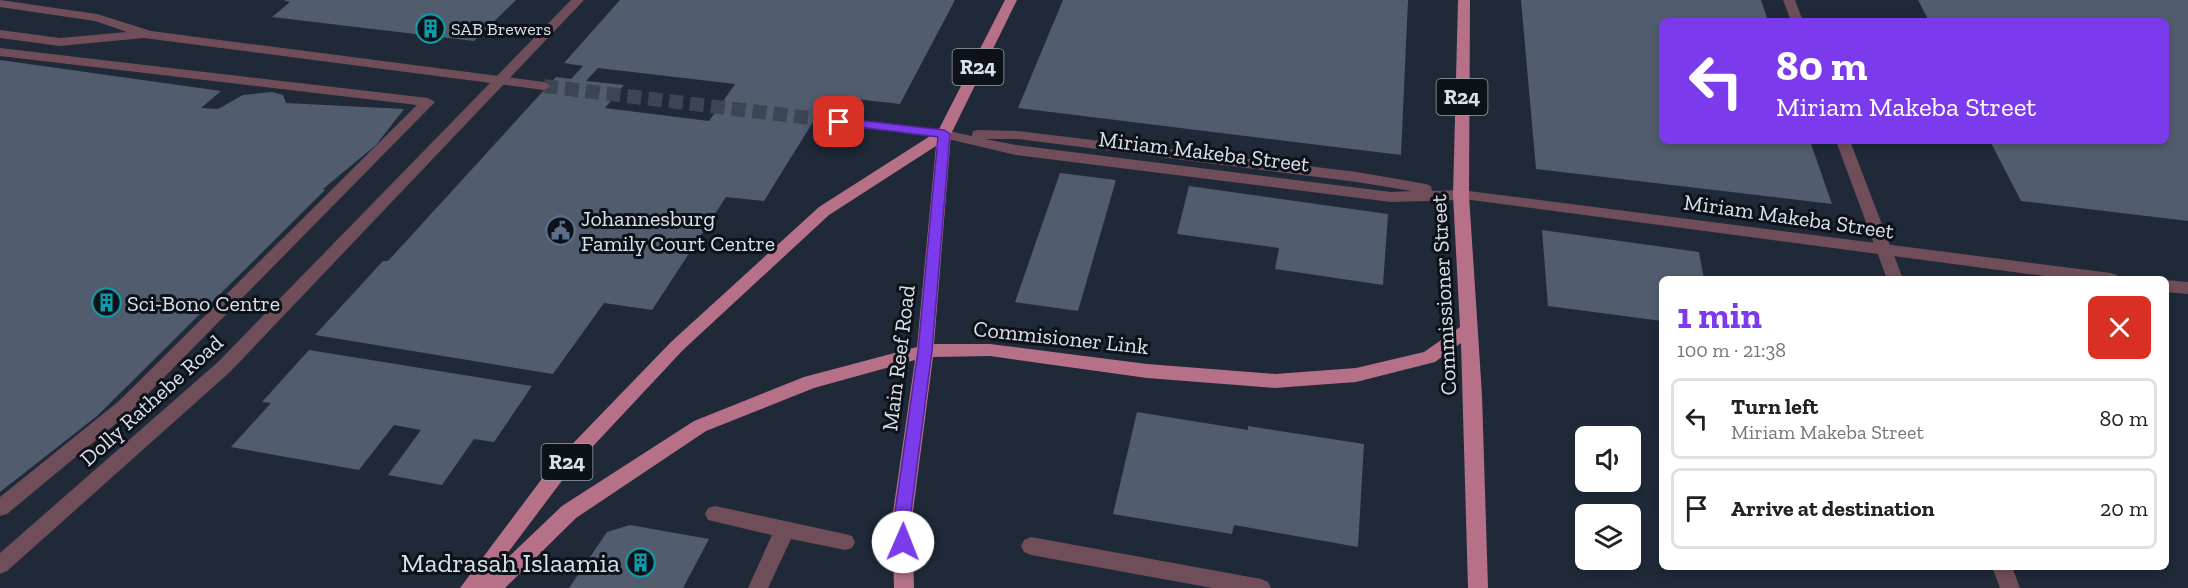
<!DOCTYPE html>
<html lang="en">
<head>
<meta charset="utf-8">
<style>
	:root { --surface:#fff; --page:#f6f6f6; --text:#222; --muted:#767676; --line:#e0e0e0; --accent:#7c3aed }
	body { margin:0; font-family:"Zilla Slab",serif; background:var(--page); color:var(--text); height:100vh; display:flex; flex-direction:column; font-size:22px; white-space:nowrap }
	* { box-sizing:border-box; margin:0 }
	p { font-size:20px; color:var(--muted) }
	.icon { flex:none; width:33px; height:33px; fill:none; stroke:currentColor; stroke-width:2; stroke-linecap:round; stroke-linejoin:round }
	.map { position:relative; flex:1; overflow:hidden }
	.side { position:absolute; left:1659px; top:276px; width:510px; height:294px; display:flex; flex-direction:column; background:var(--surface); border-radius:9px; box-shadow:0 3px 9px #0003 }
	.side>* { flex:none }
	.top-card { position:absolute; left:1659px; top:18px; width:510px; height:126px; border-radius:9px; box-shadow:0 3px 9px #0003; background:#7c3aed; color:#fff; overflow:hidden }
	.fabs { position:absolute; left:1575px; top:426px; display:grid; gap:12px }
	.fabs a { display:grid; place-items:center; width:66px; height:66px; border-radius:9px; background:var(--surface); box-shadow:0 3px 9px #0003; font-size:30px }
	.pin { position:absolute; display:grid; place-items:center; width:51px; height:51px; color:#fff; margin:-26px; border-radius:12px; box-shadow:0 3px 9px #0006 }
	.me { position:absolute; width:66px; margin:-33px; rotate:1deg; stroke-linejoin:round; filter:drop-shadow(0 0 4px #0008) }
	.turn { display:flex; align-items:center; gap:21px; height:126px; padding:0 18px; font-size:27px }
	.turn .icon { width:78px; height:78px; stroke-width:2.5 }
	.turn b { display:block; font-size:42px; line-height:51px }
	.round { display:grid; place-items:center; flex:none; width:63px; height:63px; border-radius:9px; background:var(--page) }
	.summary { display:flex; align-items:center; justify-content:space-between; height:102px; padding:0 18px }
	h1 { font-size:36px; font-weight:700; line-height:45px; color:var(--accent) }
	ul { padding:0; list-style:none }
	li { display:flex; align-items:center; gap:18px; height:81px; margin:0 12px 9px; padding:0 6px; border:3px solid var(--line); border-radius:9px }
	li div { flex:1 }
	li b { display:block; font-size:22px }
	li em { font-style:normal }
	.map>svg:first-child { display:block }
	.building { fill:#515d6e; fill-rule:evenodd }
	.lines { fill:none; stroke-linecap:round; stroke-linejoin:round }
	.tertiary-tunnel { stroke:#3b4553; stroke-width:14; stroke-dasharray:14 7; stroke-linecap:butt }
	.service { fill:#704e59; fill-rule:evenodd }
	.pedestrian { fill:#704e59; fill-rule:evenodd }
	.minor { fill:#704e59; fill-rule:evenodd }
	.tertiary { fill:#704e59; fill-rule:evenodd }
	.primary { fill:#b67189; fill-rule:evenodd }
	.route { fill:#7c3aed; stroke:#51269a; stroke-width:1.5 }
	.labels { text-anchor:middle; stroke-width:6; stroke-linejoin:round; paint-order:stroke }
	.far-poi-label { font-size:18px; fill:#dae1eb; stroke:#0d1218; text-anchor:start }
	.shield { fill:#0d1218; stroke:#9ca3ac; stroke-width:1.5 }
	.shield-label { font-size:21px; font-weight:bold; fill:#dae1eb }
	.street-label { font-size:22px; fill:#dae1eb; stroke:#0d1218 }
	.poi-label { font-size:22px; fill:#dae1eb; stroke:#0d1218; text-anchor:start }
	.near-poi-label { font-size:27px; fill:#dae1eb; stroke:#0d1218; text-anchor:end }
</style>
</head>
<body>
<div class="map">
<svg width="2188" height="588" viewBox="0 0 2188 588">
	<rect width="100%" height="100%" fill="#1f2938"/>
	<g class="building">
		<polygon points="283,0 516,0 474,41 272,17 290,2"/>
		<path d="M620,0h335l-55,104 -71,-8 -65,105 -38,-4 -74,113 -48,-7 -51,71 -238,-39 68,-74h5l168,-184 15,2 12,-13 -19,-3zM598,68l137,16 -26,37 -104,-13 19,-23 -38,-4z"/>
		<polygon points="1063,0 1408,0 1401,155 1018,108"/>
		<polygon points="1521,0 1761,0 1768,21 1662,21 1662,141 1810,141 1832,204 1536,169"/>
		<polygon points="1918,0 2188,0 2188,221 2021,201 1990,141 2166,141 2166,21 1929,21"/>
		<polygon points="0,60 221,91 201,108 218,109 243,95 272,92 283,95 286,103 404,109 376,145 323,189 325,190 97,416 0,492"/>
		<polygon points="1060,173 1116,180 1078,311 1015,302"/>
		<polygon points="1189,186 1388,214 1383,285 1275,269 1279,248 1177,234"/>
		<polygon points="1542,230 1699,252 1704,279 1662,279 1662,321 1548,306"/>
		<polygon points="309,350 532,386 494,442 474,439 442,485 388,475 421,430 394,425 359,470 231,447 271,403 262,402"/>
		<polygon points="1137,412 1248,430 1248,426 1364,444 1358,547 1234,525 1232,534 1113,514"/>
		<polygon points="630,525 709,539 683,588 569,588 607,532"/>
	</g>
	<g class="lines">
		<polyline class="tertiary-tunnel" points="544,86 818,119"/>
		<g class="service">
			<polygon points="1461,190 2111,273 2117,275 2119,279 2067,279 1456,198 1453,195"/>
			<polygon points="2166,280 2188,282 2188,294 2166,292"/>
		</g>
		<polygon class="pedestrian" points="0,48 428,98 435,102 131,411 7,514 0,516 0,497 119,401 417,105 0,56"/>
		<g class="minor">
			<polygon points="571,0 584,0 230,372 7,571 0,574 0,553 218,362"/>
			<polygon points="1783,0 1795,0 1803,21 1791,21"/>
			<path d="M944,130l28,6 1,-5 5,-1 40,1 339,41 69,12 5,2 1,5 29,-1 8,5 -8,5 -70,2 -375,-47 -77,-18 -2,-3 2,-3zM985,139h33l339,43 55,9 -21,1 -375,-47z"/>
			<polygon points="1836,141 1850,141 1903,279 1887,279"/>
			<polygon points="715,506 845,534 852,536 855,542 852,548 845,550 791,539 768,588 748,588 772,535 708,520 705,514 708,508"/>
			<polygon points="1031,537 1261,579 1268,582 1271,588 1212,588 1031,555 1024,552 1021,546 1024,540"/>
			<polygon points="1992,567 2012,567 2020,588 2000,588"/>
		</g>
		<g class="tertiary">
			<polygon points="0,0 97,14 151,31 544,82 551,86 544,90 144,38 60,46 0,38 0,30 60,38 127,32 95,21 0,7"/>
			<polygon points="818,115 944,130 951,134 944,138 813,122 811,119 813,116"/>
		</g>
		<path class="primary" d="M1005,0h12l-66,134 -17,210h56l157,20 128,10 81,-6 68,-16 36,-25 -7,-132 5,-195h12l-1,195 13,200 6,193h-20l-7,-245 -26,19 -79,20 -81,6 -128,-10 -157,-22 -57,1 -21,162 2,69h-20l-2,-69 23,-159 -101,28 -108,43 -130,87 -71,70h-45l93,-124 118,-122 148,-135 119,-76zM936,146l-19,201 -113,30 -110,44 -132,85 -68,65 73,-97 116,-124 146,-135z"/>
	</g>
	<polygon class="route" points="839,118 944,130 950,134 932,351 910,519 911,542 909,547 903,549 897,547 894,542 894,519 918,351 938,137 835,124 833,122"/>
	<defs>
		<symbol id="building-ring" viewBox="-11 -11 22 22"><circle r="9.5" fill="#0d1218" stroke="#0f9aa8" stroke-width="1.5"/><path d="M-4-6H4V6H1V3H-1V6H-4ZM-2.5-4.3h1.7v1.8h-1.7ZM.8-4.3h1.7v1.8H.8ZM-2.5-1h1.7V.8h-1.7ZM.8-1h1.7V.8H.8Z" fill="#0f9aa8"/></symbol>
		<symbol id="civic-ring" viewBox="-11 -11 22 22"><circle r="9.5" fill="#0d1218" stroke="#5c6f8a" stroke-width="1.5"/><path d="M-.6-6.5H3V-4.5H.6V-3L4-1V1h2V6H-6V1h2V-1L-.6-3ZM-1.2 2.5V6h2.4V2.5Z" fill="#5c6f8a"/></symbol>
	</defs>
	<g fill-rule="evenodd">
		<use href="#building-ring" x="414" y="12" width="33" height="33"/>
		<use href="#civic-ring" x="544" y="214" width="33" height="33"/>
		<use href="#building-ring" x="90" y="286" width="33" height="33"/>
		<use href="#building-ring" x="624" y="546" width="33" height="33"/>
	</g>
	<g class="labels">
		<g class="far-poi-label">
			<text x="451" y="35">SAB Brewers</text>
		</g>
		<g class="shield">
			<rect x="952.5" y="49" width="51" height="36" rx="4.5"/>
			<rect x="1436.5" y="79" width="51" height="36" rx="4.5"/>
			<rect x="541.5" y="444" width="51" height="36" rx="4.5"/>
		</g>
		<g class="shield-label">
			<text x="978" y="74">R24</text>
			<text x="1462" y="104">R24</text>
			<text x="567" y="469">R24</text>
		</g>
		<g class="street-label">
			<text transform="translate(1204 151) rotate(7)" y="8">Miriam Makeba Street</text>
			<text transform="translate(1789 216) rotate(8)" y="8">Miriam Makeba Street</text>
			<text transform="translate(1443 295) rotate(-93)" y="8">Commissioner Street</text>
			<text transform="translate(1061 337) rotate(6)" y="8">Commisioner Link</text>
			<text transform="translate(898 358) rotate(-83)" y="8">Main Reef Road</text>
			<text transform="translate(151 400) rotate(-42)" y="8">Dolly Rathebe Road</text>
		</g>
		<g class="poi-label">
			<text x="581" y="226">Johannesburg<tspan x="581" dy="25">Family Court Centre</tspan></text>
			<text x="127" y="311">Sci-Bono Centre</text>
		</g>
		<g class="near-poi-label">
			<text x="620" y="572">Madrasah Islaamia</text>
		</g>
	</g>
</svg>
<div class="fabs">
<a><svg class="icon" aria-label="sound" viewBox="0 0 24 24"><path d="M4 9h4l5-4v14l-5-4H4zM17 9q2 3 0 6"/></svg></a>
<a><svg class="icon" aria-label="layers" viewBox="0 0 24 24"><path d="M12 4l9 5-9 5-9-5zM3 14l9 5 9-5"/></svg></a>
</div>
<div class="pin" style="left:839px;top:122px;background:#d93025"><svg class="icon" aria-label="arrive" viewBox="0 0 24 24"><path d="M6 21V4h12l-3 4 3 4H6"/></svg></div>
<svg class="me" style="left:903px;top:542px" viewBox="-20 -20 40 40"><circle r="19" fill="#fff"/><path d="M0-13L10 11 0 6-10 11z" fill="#7c3aed"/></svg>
<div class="top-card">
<div class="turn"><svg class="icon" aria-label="left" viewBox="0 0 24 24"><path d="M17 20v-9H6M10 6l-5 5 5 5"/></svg><div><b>80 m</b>Miriam Makeba Street</div></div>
</div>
<section class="side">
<div class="summary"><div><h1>1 min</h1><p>100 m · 21:38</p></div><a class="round" style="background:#d93025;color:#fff"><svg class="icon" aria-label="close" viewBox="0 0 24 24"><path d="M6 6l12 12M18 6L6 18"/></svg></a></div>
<ul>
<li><svg class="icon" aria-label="left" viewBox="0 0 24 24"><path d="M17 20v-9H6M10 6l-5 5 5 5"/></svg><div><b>Turn left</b><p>Miriam Makeba Street</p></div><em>80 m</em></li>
<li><svg class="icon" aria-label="arrive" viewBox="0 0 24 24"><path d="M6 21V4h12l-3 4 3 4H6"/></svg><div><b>Arrive at destination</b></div><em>20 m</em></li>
</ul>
</section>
</div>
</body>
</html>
